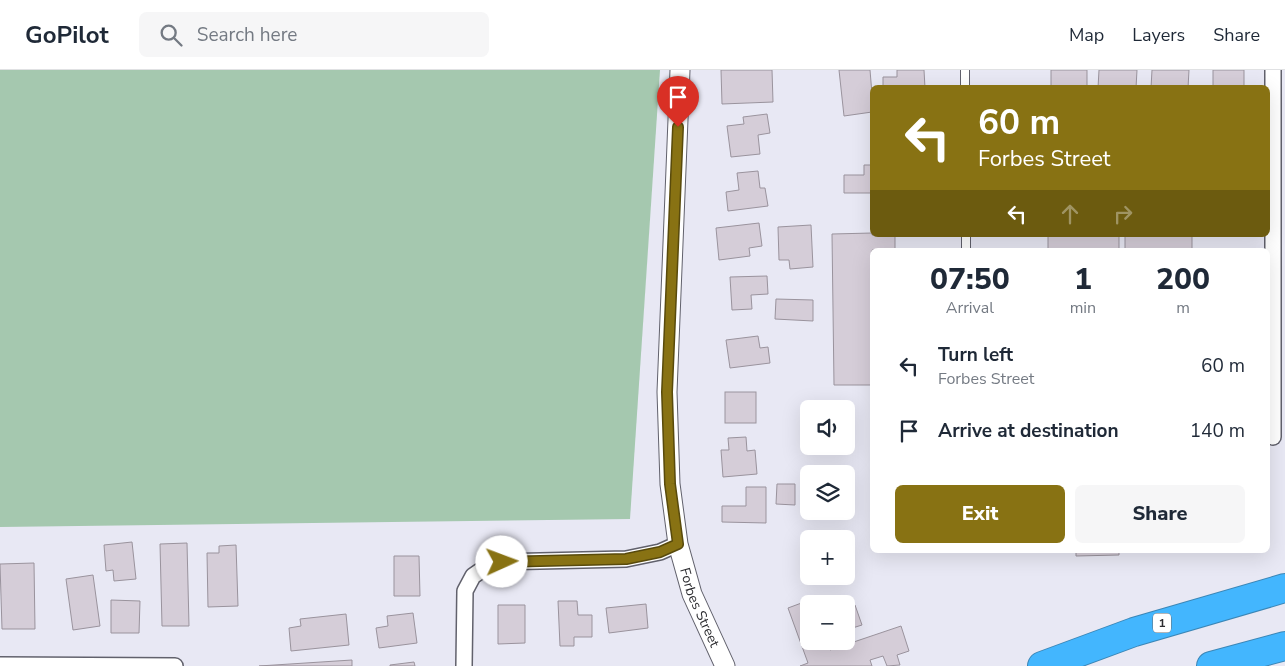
<!DOCTYPE html>
<html lang="en">
<head>
<meta charset="utf-8">
<style>
	:root { --surface:#fff; --page:#f6f6f7; --text:#1f2937; --muted:#747a83; --line:#e0e1e3; --accent:#887213 }
	body { margin:0; font-family:"Nunito Sans",sans-serif; background:var(--page); color:var(--text); height:100vh; display:flex; flex-direction:column; font-size:19px; white-space:nowrap }
	* { box-sizing:border-box; margin:0 }
	p { font-size:16px; color:var(--muted) }
	.icon { flex:none; width:28px; height:28px; fill:none; stroke:currentColor; stroke-width:2; stroke-linecap:round; stroke-linejoin:round }
	.map { position:relative; flex:1; overflow:hidden }
	.side { position:absolute; left:870px; top:178px; width:400px; height:305px; display:flex; flex-direction:column; background:var(--surface); border-radius:8px; box-shadow:0 5px 20px #0002 }
	.side>* { flex:none }
	.top-card { position:absolute; left:870px; top:15px; width:400px; height:152px; border-radius:8px; box-shadow:0 5px 20px #0002; background:#887213; color:#fff; overflow:hidden }
	.controls { position:absolute; left:800px; top:330px; display:grid; gap:10px }
	.controls a { display:grid; place-items:center; width:55px; height:55px; border-radius:8px; background:var(--surface); box-shadow:0 5px 20px #0002; font-size:25px }
	.pin { position:absolute; display:grid; place-items:center; width:42px; height:42px; color:#fff; margin:-51px -21px; border-radius:50% 50% 50% 0; rotate:-45deg; box-shadow:0 0 5px #0007 }
	.pin .icon { rotate:45deg }
	.me { position:absolute; width:55px; margin:-28px; rotate:88deg; stroke-linejoin:round; filter:drop-shadow(0 0 4px #0008) }
	.turn { display:flex; align-items:center; gap:18px; height:105px; padding:0 25px; font-size:22px }
	.turn .icon { width:65px; height:65px; stroke-width:2.5 }
	.turn b { display:block; font-size:35px; line-height:42px }
	.lanes { display:flex; align-items:center; height:48px; padding:0 25px; background:#0003; justify-content:center; gap:25px; direction:ltr }
	.lanes .off { opacity:.35 }
	.eta { display:flex; justify-content:space-evenly; align-items:center; height:85px; text-align:center }
	.eta b { font-size:30px; font-weight:800; line-height:35px }
	.cta { display:flex; gap:10px; margin-top:auto; padding:10px 25px }
	.cta a { flex:1; height:58px; border-radius:8px; background:var(--accent); color:#fff; font-size:20px; font-weight:800; line-height:58px; text-align:center }
	.cta a+a { background:var(--page); color:var(--text) }
	ul { padding:0; list-style:none }
	li { display:flex; align-items:center; gap:15px; height:65px; padding:0 25px }
	li div { flex:1 }
	li b { display:block; font-size:19px }
	li em { font-style:normal }
	header { display:flex; align-items:center; gap:30px; box-sizing:border-box; height:70px; padding:0 25px; background:var(--surface); border-bottom:1px solid var(--line) }
	header strong { font-size:24px }
	nav { display:flex; gap:28px; margin-inline-start:auto; font-size:18px }
	.search { width:350px; height:45px; background:var(--page); display:flex; align-items:center; gap:12px; box-sizing:border-box; padding:0 18px; border-radius:8px; color:var(--muted); font-size:19px }
	.map>svg:first-child { display:block }
	.green { fill:#a5c8af }
	.building { fill:#d5cdd8; stroke:#9a939d }
	.lines { fill:none; stroke-linecap:round; stroke-linejoin:round }
	.service-casing { stroke:#61616c; stroke-width:10 }
	.minor-casing { stroke:#61616c; stroke-width:18 }
	.tertiary-casing { stroke:#61616c; stroke-width:21 }
	.motorway-casing { stroke:#3b86b6; stroke-width:30 }
	.service { stroke:#fff; stroke-width:8 }
	.minor { stroke:#fff; stroke-width:15 }
	.tertiary { stroke:#fff; stroke-width:19 }
	.motorway { stroke:#43b6fe; stroke-width:28 }
	.route-casing { stroke:#584a0c; stroke-width:12 }
	.route { stroke:#887213; stroke-width:9 }
	.labels { text-anchor:middle; stroke-width:5; stroke-linejoin:round; paint-order:stroke }
	.shield { fill:#fff; stroke:#6b6b6e; stroke-width:1 }
	.shield-label { font-size:12px; font-weight:bold; fill:#2c2c30 }
	.street-label { font-size:14px; fill:#2c2c30; stroke:#fff }
</style>
</head>
<body>
<header>
<strong>GoPilot</strong>
<div class="search"><svg class="icon" aria-label="search" viewBox="0 0 24 24"><circle cx="10" cy="10" r="6"/><path d="M15 15l6 6"/></svg>Search here</div>
<nav><a>Map</a><a>Layers</a><a>Share</a></nav>
</header>
<div class="map">
<svg width="1285" height="596" viewBox="0 0 1285 596">
	<rect width="100%" height="100%" fill="#e8e8f4"/>
	<polygon class="green" points="0,0 660,0 630,449 0,457"/>
	<g class="building">
		<polygon points="721,0 772,0 773,32 722,34"/>
		<polygon points="839,0 870,0 872,24 872,42 844,46"/>
		<polygon points="897,0 924,0 925,18 883,18 883,7 897,7"/>
		<rect x="1051" y="0" width="36" height="18"/>
		<polygon points="1099,0 1137,0 1136,18 1098,18"/>
		<polygon points="1152,0 1189,0 1188,18 1151,18"/>
		<rect x="1213" y="0" width="31" height="18"/>
		<polygon points="767,44 770,63 758,65 760,84 731,87 727,56 744,54 743,47"/>
		<polygon points="864,95 872,95 872,123 844,123 844,105 864,105"/>
		<polygon points="758,101 760,118 765,118 768,136 728,141 726,122 739,120 737,103"/>
		<polygon points="759,153 762,176 749,178 750,186 719,190 716,158"/>
		<polygon points="811,155 813,197 790,199 789,190 779,190 778,157"/>
		<polygon points="872,163 872,165 895,165 895,180 872,180 872,315 834,315 832,164"/>
		<rect x="1048" y="165" width="71" height="15"/>
		<rect x="1125" y="165" width="67" height="15"/>
		<polygon points="767,206 768,224 751,225 752,239 732,240 730,207"/>
		<polygon points="776,229 813,230 813,251 775,249"/>
		<polygon points="758,266 760,278 768,277 770,293 730,298 726,270"/>
		<rect x="725" y="322" width="31" height="31"/>
		<polygon points="746,367 747,381 755,380 757,404 723,407 721,380 729,380 728,368"/>
		<polygon points="777,414 795,414 795,435 776,434"/>
		<polygon points="746,417 766,417 766,453 722,452 722,436 746,436"/>
		<polygon points="132,472 136,509 114,511 113,500 106,501 104,475"/>
		<polygon points="187,473 189,556 162,556 160,474"/>
		<polygon points="236,475 238,536 208,537 207,483 219,483 219,476"/>
		<polygon points="1076,480 1119,480 1119,485 1076,486"/>
		<polygon points="394,486 419,486 420,526 394,526"/>
		<polygon points="34,493 35,559 2,559 0,494"/>
		<polygon points="93,505 100,556 73,560 66,509"/>
		<polygon points="815,528 818,534 809,534 809,571 827,571 830,580 901,556 909,581 897,585 900,595 887,596 883,586 870,590 872,596 800,596 808,593 788,538"/>
		<polygon points="111,530 140,531 139,563 111,563"/>
		<polygon points="558,531 577,531 578,545 592,545 592,567 574,567 574,576 560,576"/>
		<polygon points="646,534 648,558 609,563 606,538"/>
		<polygon points="498,535 525,535 525,573 498,574"/>
		<polygon points="855,535 862,555 846,560 846,538"/>
		<polygon points="413,543 417,573 379,578 376,558 388,556 387,546"/>
		<polygon points="346,544 349,575 291,581 289,558 301,556 300,549"/>
		<polygon points="352,590 352,596 259,596"/>
		<polygon points="414,592 415,596 390,596 390,595"/>
	</g>
	<g class="lines">
		<defs>
			<g id="service">
				<polyline points="965,0 965,18"/>
				<polyline points="966,165 966,180"/>
			</g>
			<g id="minor">
				<polyline points="1273,367 1273,0"/>
				<polyline points="0,595 175,596"/>
				<polyline points="464,596 465,521 473,506 486,497 502,492 626,489 660,482 678,474"/>
			</g>
			<g id="tertiary">
				<path id="s1" d="M680,0l-13,322 3,92 8,60 14,50 33,72"/>
			</g>
			<g id="motorway">
				<polyline points="1042,596 1134,562 1285,518"/>
				<polyline points="1211,596 1285,576"/>
			</g>
		</defs>
		<use href="#service" class="service-casing"/>
		<use href="#minor" class="minor-casing"/>
		<use href="#tertiary" class="tertiary-casing"/>
		<use href="#motorway" class="motorway-casing"/>
		<use href="#service" class="service"/>
		<use href="#minor" class="minor"/>
		<use href="#tertiary" class="tertiary"/>
		<use href="#motorway" class="motorway"/>
	</g>
	<g class="lines">
		<defs>
			<polyline id="route" points="502,492 626,489 660,482 678,474 670,414 667,322 678,57"/>
		</defs>
		<use href="#route" class="route-casing"/>
		<use href="#route" class="route"/>
	</g>
	<g class="labels">
		<rect class="shield" x="1153" y="543.5" width="18" height="19" rx="4"/>
		<g class="shield-label">
			<text x="1162" y="557">1</text>
		</g>
		<g class="street-label">
			<text dy="5" stroke="none"><textPath href="#s1" startOffset="542">Forbes Street</textPath></text>
		</g>
	</g>
</svg>
<div class="controls">
<a><svg class="icon" aria-label="sound" viewBox="0 0 24 24"><path d="M4 9h4l5-4v14l-5-4H4zM17 9q2 3 0 6"/></svg></a>
<a><svg class="icon" aria-label="layers" viewBox="0 0 24 24"><path d="M12 4l9 5-9 5-9-5zM3 14l9 5 9-5"/></svg></a>
<a>+</a>
<a>−</a>
</div>
<div class="pin" style="left:678px;top:57px;background:#d93025"><svg class="icon" aria-label="arrive" viewBox="0 0 24 24"><path d="M6 21V4h12l-3 4 3 4H6"/></svg></div>
<svg class="me" style="left:502px;top:492px" viewBox="-20 -20 40 40"><circle r="19" fill="#fff"/><path d="M0-13L10 11 0 6-10 11z" fill="#887213"/></svg>
<div class="top-card">
<div class="turn"><svg class="icon" aria-label="left" viewBox="0 0 24 24"><path d="M17 20v-9H6M10 6l-5 5 5 5"/></svg><div><b>60 m</b>Forbes Street</div></div>
<div class="lanes"><svg class="icon" aria-label="left" viewBox="0 0 24 24"><path d="M17 20v-9H6M10 6l-5 5 5 5"/></svg><svg class="icon off" aria-label="ahead" viewBox="0 0 24 24"><path d="M12 20V5M6 11l6-6 6 6"/></svg><svg class="icon off" aria-label="right" viewBox="0 0 24 24"><path d="M7 20v-9h11M14 6l5 5-5 5"/></svg></div>
</div>
<section class="side">
<div class="eta">
<div><b>07:50</b><p>Arrival</p></div>
<div><b>1</b><p>min</p></div>
<div><b>200</b><p>m</p></div>
</div>
<ul>
<li><svg class="icon" aria-label="left" viewBox="0 0 24 24"><path d="M17 20v-9H6M10 6l-5 5 5 5"/></svg><div><b>Turn left</b><p>Forbes Street</p></div><em>60 m</em></li>
<li><svg class="icon" aria-label="arrive" viewBox="0 0 24 24"><path d="M6 21V4h12l-3 4 3 4H6"/></svg><div><b>Arrive at destination</b></div><em>140 m</em></li>
</ul>
<div class="cta"><a>Exit</a><a>Share</a></div>
</section>
</div>
</body>
</html>
